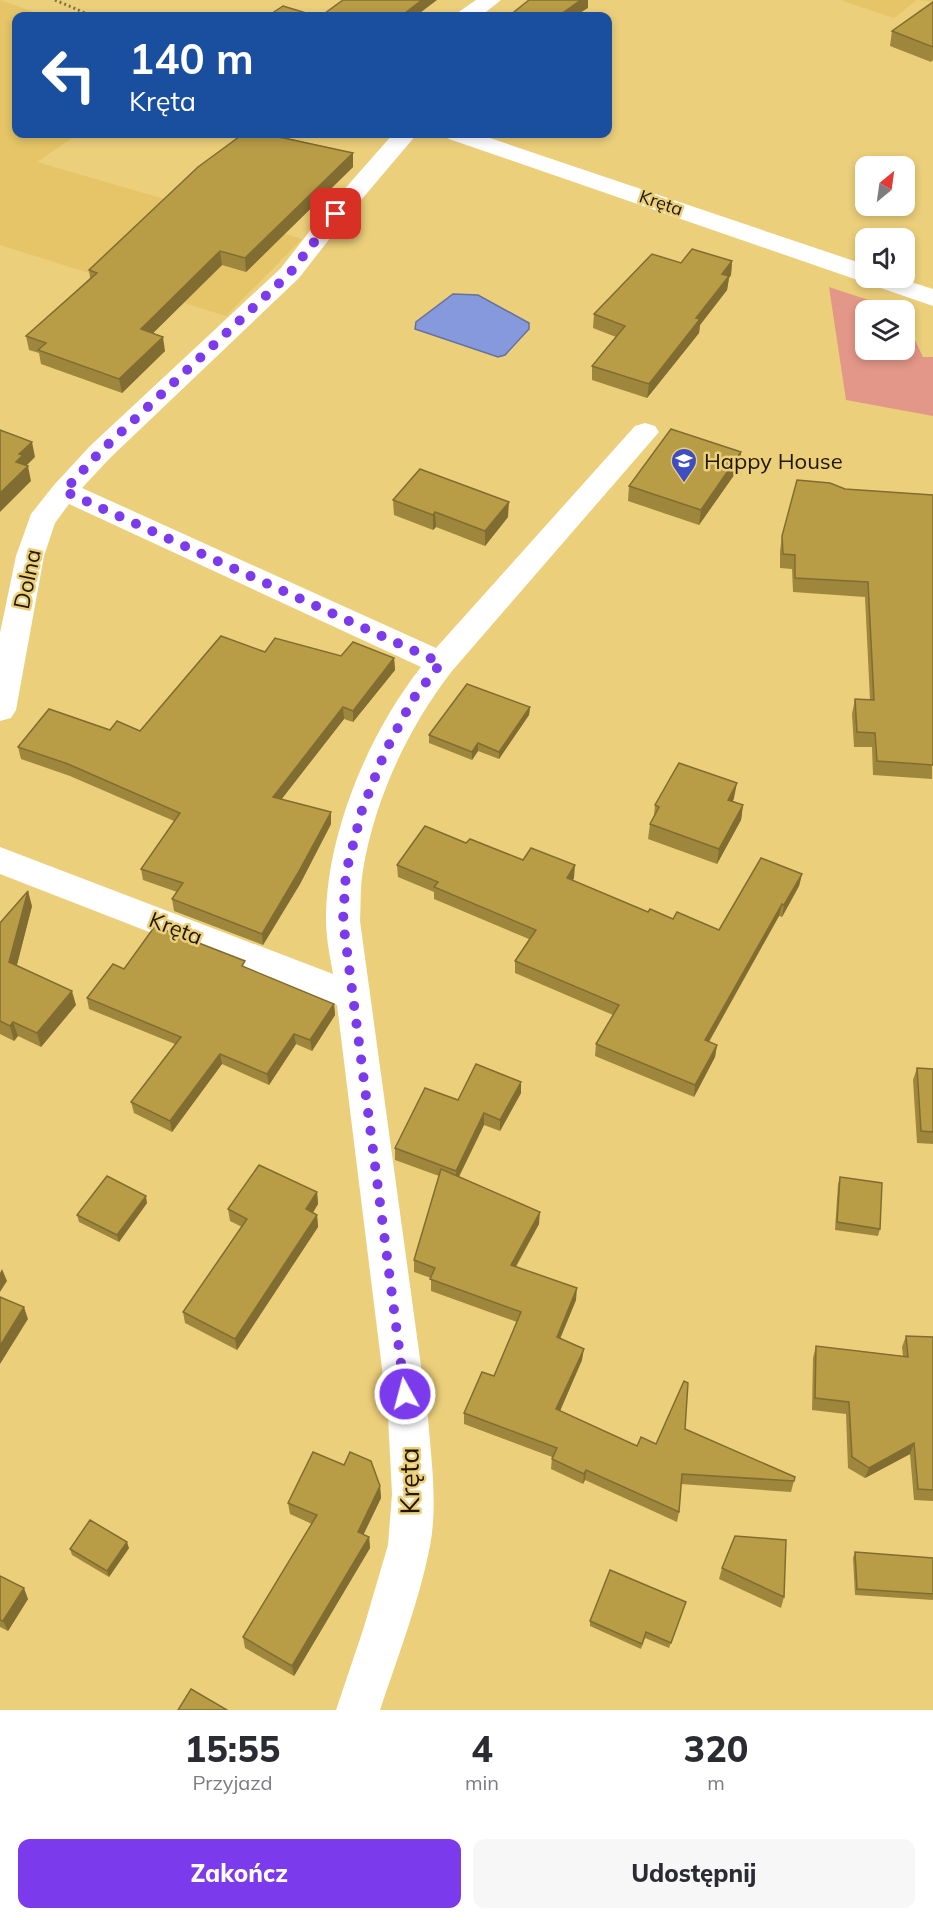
<!DOCTYPE html>
<html lang="pl">
<head>
<meta charset="utf-8">
<style>
	:root { --surface:#fff; --page:#f7f7f7; --text:#2b2b33; --muted:#7c7c81; --accent:#7c3aed }
	body { margin:0; font-family:Mulish,sans-serif; background:var(--page); color:var(--text); height:100vh; display:flex; flex-direction:column; font-size:22px; white-space:nowrap }
	* { box-sizing:border-box; margin:0 }
	p { font-size:20px; color:var(--muted) }
	.icon { flex:none; width:33px; height:33px; fill:none; stroke:currentColor; stroke-width:2; stroke-linecap:round; stroke-linejoin:round }
	.map { position:relative; height:1710px; overflow:hidden }
	.panel { display:flex; flex-direction:column; background:var(--surface); flex:1 }
	.panel>* { flex:none }
	.guide { position:absolute; left:12px; top:12px; width:600px; height:126px; border-radius:12px; box-shadow:0 3px 9px #0003; background:#1a4fa0; color:#fff; overflow:hidden }
	.needle { width:39px; rotate:29deg }
	.buttons { position:absolute; left:855px; top:156px; display:grid; gap:12px }
	.buttons a { display:grid; place-items:center; width:60px; height:60px; border-radius:12px; background:var(--surface); box-shadow:0 3px 9px #0003; font-size:30px }
	.pin { position:absolute; display:grid; place-items:center; width:51px; height:51px; color:#fff; margin:-26px; border-radius:12px; box-shadow:0 3px 9px #0006 }
	.me { position:absolute; width:66px; margin:-33px; rotate:353deg; stroke-linejoin:round; filter:drop-shadow(0 0 4px #0008) }
	.turn { display:flex; align-items:center; gap:21px; height:126px; padding:0 18px; font-size:27px }
	.turn .icon { width:78px; height:78px; stroke-width:2.5 }
	.turn b { display:block; font-size:42px; line-height:51px }
	.eta { display:flex; justify-content:space-evenly; align-items:center; height:102px; text-align:center }
	.eta b { font-size:36px; font-weight:800; line-height:42px }
	.cta { display:flex; gap:12px; margin-top:auto; padding:12px 18px }
	.cta a { flex:1; height:69px; border-radius:12px; background:var(--accent); color:#fff; font-size:24px; font-weight:800; line-height:69px; text-align:center }
	.cta a+a { background:var(--page); color:var(--text) }
	.map>svg:first-child { display:block }
	.built { fill:#e5c567 }
	.green { fill:#e39788 }
	.water { fill:#8699dd; stroke:#67729b; stroke-width:1.5 }
	.lines { fill:none; stroke-linecap:round; stroke-linejoin:round }
	.path { stroke:#86733d; stroke-width:3; stroke-dasharray:2 3; stroke-linecap:butt }
	.minor { fill:#fff; fill-rule:evenodd }
	.wall { fill:#9e863c }
	.shaded-wall { fill:#816d31 }
	.building { fill:#b89c46; stroke:#816d31; stroke-width:1.5 }
	.route { stroke:#7c3aed; stroke-width:10; stroke-dasharray:0 18 }
	.labels { text-anchor:middle; stroke-width:5; stroke-linejoin:round; paint-order:stroke }
	.far-street-label { font-size:18px; fill:#1f1700; stroke:#eccf7a }
	.poi-label { font-size:22px; fill:#1f1700; stroke:#eccf7a; text-anchor:start }
	.street-label { font-size:22px; fill:#1f1700; stroke:#eccf7a }
	.near-street-label { font-size:27px; fill:#1f1700; stroke:#eccf7a }
</style>
</head>
<body>
<div class="map">
<svg width="933" height="1710" viewBox="0 0 933 1710">
	<rect width="100%" height="100%" fill="#eccf7a"/>
	<g class="built">
		<polygon points="0,0 45,16 16,16 16,134 78,134 37,162 302,239 226,316 0,245"/>
		<polygon points="840,0 933,0 933,2 917,0 894,18"/>
	</g>
	<polygon class="green" points="829,287 899,310 866,310 866,350 904,350 905,312 914,315 911,332 923,357 933,357 933,416 846,400"/>
	<polygon class="water" points="453,294 478,295 529,323 529,329 505,355 498,357 415,329 416,322"/>
	<g class="lines">
		<polyline class="path" points="55,0 92,16"/>
		<g class="minor">
			<polygon points="476,0 501,0 481,16 457,16 460,11"/>
			<path d="M393,134h24l-72,85 -46,59 -189,180 -28,30 354,160 199,-222 10,-3 10,3 4,6 -207,239c-44,57 -77,127 -89,199 -3,17 -2,34 -3,51l68,496c3,42 10,87 2,129 -11,56 -32,110 -50,164h-44l27,-80 25,-85 4,-51 -4,-77 -51,-412 -337,-131v-27l333,127c-3,-18 -7,-36 -7,-54 0,-86 43,-187 95,-253l-352,-163 -14,19 -11,33 -28,154 -5,8 -11,3v-88l16,-77 15,-42 23,-29 36,-39 191,-178 46,-59z"/>
			<polygon points="445,134 478,134 866,265 866,278 898,278 933,289 933,306 449,139"/>
		</g>
	</g>
	<g class="wall">
		<polygon points="933,2 933,60 931,62 890,46 892,31"/>
		<polygon points="235,134 271,134 270,134 353,153 353,167 246,272 222,265 153,333 165,351 122,393 41,364 39,353 29,350 26,336 90,278 89,270 240,135"/>
		<polygon points="732,261 731,275 729,278 727,290 700,325 699,333 647,398 592,380 592,366 616,337 593,328 594,314 681,263"/>
		<polygon points="741,452 739,468 699,525 628,501 629,486"/>
		<polygon points="845,489 933,495 932,779 873,775 872,747 854,747 852,714 855,699 870,700 865,597 793,592 792,569 780,568 780,551 782,536"/>
		<polygon points="393,500 508,517 485,546 436,527 433,530 394,515"/>
		<polygon points="265,652 394,658 395,670 353,722 344,719 281,799 331,824 300,884 263,945 174,911 172,899 177,892 143,880 141,869 174,821 70,776 21,759 18,747 110,730 140,731"/>
		<polygon points="530,707 529,715 499,759 478,751 472,760 429,743 429,735"/>
		<polygon points="734,798 733,801 743,805 741,820 717,864 648,839 650,824 654,816 655,805"/>
		<polygon points="466,843 523,860 574,878 573,880 648,912 719,930 802,874 799,886 782,917 779,916 709,1042 717,1045 715,1057 694,1097 595,1056 596,1044 613,1015 515,973 515,961 529,939 434,899 434,892 398,877 397,865"/>
		<polygon points="32,906 17,965 76,1005 41,1047 18,1036 14,1041 0,1034 0,923"/>
		<polygon points="246,968 334,1004 335,1015 312,1051 296,1044 269,1085 222,1064 172,1132 134,1113 131,1102 175,1044 89,1009 87,998 124,969"/>
		<polygon points="917,1068 933,1069 933,1144 917,1143 913,1080"/>
		<polygon points="521,1082 521,1093 500,1131 484,1125 459,1177 539,1224 516,1267 576,1300 560,1339 582,1360 560,1411 637,1446 656,1444 685,1429 795,1477 791,1492 681,1484 679,1512 677,1522 585,1480 583,1484 551,1469 552,1457 464,1424 464,1413 494,1376 517,1322 431,1291 431,1278 414,1272 414,1260 439,1176 395,1160 395,1148 458,1100"/>
		<polygon points="840,1177 880,1229 878,1236 835,1230 838,1184"/>
		<polygon points="317,1192 318,1204 313,1213 317,1215 318,1227 237,1350 185,1323 183,1312 242,1227 230,1221 228,1209"/>
		<polygon points="147,1203 119,1242 79,1222 77,1215"/>
		<polygon points="906,1336 933,1337 933,1501 914,1500 910,1454 865,1478 848,1468 846,1414 812,1410 813,1358 816,1346 903,1356 902,1347"/>
		<polygon points="380,1486 381,1498 363,1535 369,1537 370,1548 294,1676 245,1648 243,1637 312,1524 290,1514 288,1503"/>
		<polygon points="129,1548 109,1577 72,1555 70,1549"/>
		<polygon points="855,1552 933,1558 933,1600 855,1595 853,1558"/>
		<polygon points="722,1568 784,1597 781,1608 719,1579"/>
		<polygon points="0,1576 28,1599 8,1631 0,1627"/>
		<polygon points="686,1602 669,1648 645,1638 641,1649 590,1626 590,1621"/>
	</g>
	<g class="shaded-wall">
		<polygon points="422,0 437,0 416,16 401,16"/>
		<polygon points="581,0 588,0 588,8 575,16 558,16"/>
		<polygon points="353,153 353,167 246,272 245,258"/>
		<polygon points="220,251 222,265 143,343 141,329"/>
		<polygon points="732,261 731,275 729,278 727,290 700,325 699,333 647,398 649,384 696,318 722,274"/>
		<polygon points="163,337 165,351 122,393 119,379"/>
		<polygon points="32,442 35,457 25,467 28,466 31,481 0,512 0,493 16,462 19,454"/>
		<polygon points="741,452 739,468 699,525 701,510"/>
		<polygon points="509,502 508,517 485,546 485,531"/>
		<polygon points="435,512 436,527 433,530 433,515"/>
		<polygon points="394,658 395,670 353,722 353,711"/>
		<polygon points="343,707 344,719 274,809 273,797"/>
		<polygon points="530,707 529,715 499,759 499,752"/>
		<polygon points="478,743 478,751 472,760 472,752"/>
		<polygon points="737,783 734,798 725,815 728,800"/>
		<polygon points="743,805 741,820 717,864 719,849"/>
		<polygon points="331,812 331,824 300,884 263,945 262,934"/>
		<polygon points="575,865 574,878 566,890 567,878"/>
		<polygon points="802,874 799,886 782,917 784,905"/>
		<polygon points="28,891 32,906 14,976 9,962"/>
		<polygon points="782,904 779,916 703,1052 705,1040"/>
		<polygon points="72,991 76,1005 41,1047 37,1033"/>
		<polygon points="334,1004 335,1015 312,1051 310,1040"/>
		<polygon points="13,1022 18,1036 14,1041 10,1026"/>
		<polygon points="294,1034 296,1044 269,1085 267,1074"/>
		<polygon points="717,1045 715,1057 694,1097 695,1085"/>
		<polygon points="220,1054 222,1064 172,1132 170,1121"/>
		<polygon points="521,1082 521,1093 500,1131 500,1120"/>
		<polygon points="484,1113 484,1125 456,1182 456,1171"/>
		<polygon points="317,1192 318,1204 307,1221 306,1209"/>
		<polygon points="146,1196 147,1203 119,1242 117,1235"/>
		<polygon points="540,1212 539,1224 510,1276 511,1265"/>
		<polygon points="317,1215 318,1227 237,1350 235,1339"/>
		<polygon points="2,1269 7,1281 0,1292 0,1273"/>
		<polygon points="577,1288 576,1300 556,1348 557,1337"/>
		<polygon points="24,1307 28,1319 0,1364 0,1346"/>
		<polygon points="584,1349 582,1360 556,1420 556,1409"/>
		<polygon points="914,1443 910,1454 865,1478 869,1468"/>
		<polygon points="586,1470 585,1480 583,1484 584,1474"/>
		<polygon points="380,1486 381,1498 359,1544 358,1532"/>
		<polygon points="369,1537 370,1548 294,1676 292,1666"/>
		<polygon points="127,1542 129,1548 109,1577 107,1571"/>
		<polygon points="24,1588 28,1599 8,1631 3,1621"/>
	</g>
	<g class="building">
		<polygon points="343,0 422,0 401,16 321,16"/>
		<polygon points="529,0 581,0 558,16 509,16"/>
		<polygon points="933,2 933,47 892,31"/>
		<polygon points="283,6 316,16 268,16"/>
		<polygon points="243,134 265,134 353,153 245,258 220,251 141,329 163,337 119,379 38,350 46,343 26,336 97,273 89,270 198,167"/>
		<polygon points="692,249 732,261 722,274 729,276 696,318 700,319 649,384 592,366 625,326 594,314 652,254 681,263"/>
		<polygon points="671,429 741,452 701,510 629,486"/>
		<polygon points="0,430 32,442 19,454 23,455 16,462 28,466 0,493"/>
		<polygon points="420,469 509,502 485,531 435,512 433,515 393,500"/>
		<polygon points="797,480 830,483 845,489 933,495 933,765 877,761 875,733 857,732 855,699 874,700 868,582 795,578 795,555 783,554 782,536"/>
		<polygon points="221,636 265,652 275,638 341,656 353,642 394,658 353,711 343,707 273,797 331,812 298,873 262,934 172,899 183,883 141,869 180,813 68,764 18,747 49,709 110,730 117,721 140,731"/>
		<polygon points="467,684 530,707 499,752 478,743 472,752 429,735"/>
		<polygon points="679,763 737,783 728,800 743,805 719,849 650,824 659,807 655,805"/>
		<polygon points="425,826 466,843 470,839 523,860 531,848 575,865 567,878 648,912 650,909 673,919 677,912 719,930 761,858 802,874 784,905 782,904 705,1040 717,1045 695,1085 596,1044 619,1005 515,961 536,930 434,887 438,882 397,865"/>
		<polygon points="28,891 9,962 72,991 37,1033 13,1022 10,1026 0,1021 0,923"/>
		<polygon points="155,926 245,961 242,966 334,1004 310,1040 294,1034 267,1074 220,1054 170,1121 131,1102 181,1037 87,998 113,964 124,969"/>
		<polygon points="476,1064 521,1082 500,1120 484,1113 456,1171 395,1148 425,1088 458,1100"/>
		<polygon points="917,1068 933,1069 933,1132 921,1131"/>
		<polygon points="259,1165 317,1192 306,1209 317,1215 235,1339 183,1312 247,1219 228,1209"/>
		<polygon points="441,1169 540,1212 511,1265 577,1288 557,1337 584,1349 556,1409 637,1446 641,1437 656,1444 684,1381 688,1383 685,1429 795,1477 794,1481 682,1474 679,1512 586,1470 584,1474 552,1459 557,1448 464,1413 482,1372 494,1376 521,1312 430,1279 435,1268 414,1260"/>
		<polygon points="107,1176 146,1196 117,1235 77,1215"/>
		<polygon points="840,1177 882,1183 880,1229 837,1222"/>
		<polygon points="0,1297 24,1307 0,1346"/>
		<polygon points="906,1336 933,1337 933,1490 918,1489 914,1443 869,1468 852,1457 849,1402 815,1398 816,1346 908,1357"/>
		<polygon points="313,1452 344,1465 350,1452 371,1461 380,1486 358,1532 369,1537 292,1666 243,1637 317,1515 288,1503"/>
		<polygon points="90,1520 127,1542 107,1571 70,1549"/>
		<polygon points="735,1536 786,1540 784,1597 722,1568"/>
		<polygon points="855,1552 933,1558 933,1594 857,1589"/>
		<polygon points="610,1570 686,1602 671,1643 646,1632 642,1644 590,1621"/>
		<polygon points="0,1576 24,1588 3,1621 0,1620"/>
		<polygon points="191,1689 227,1710 178,1710"/>
	</g>
	<g class="lines">
		<polyline class="route" points="336,214 290,273 100,452 64,491 441,663 413,699 385,752 362,810 346,872 343,921 405,1394"/>
	</g>
	<defs>
		<symbol id="school-pin" viewBox="-11 -11 22 30"><path d="M0 17L-7.5 6A9.5 9.5 0 1 1 7.5 6Z" fill="#3c4ec1" stroke="#eccf7a"/><path d="M0-5L7-2L0 1L-7-2ZM-4 1L0 2.5L4 1V4Q0 6-4 4Z" fill="#fff"/></symbol>
	</defs>
	<g fill-rule="evenodd">
		<use href="#school-pin" x="669" y="446" width="30" height="40"/>
	</g>
	<g class="labels">
		<g class="far-street-label">
			<text transform="translate(661 203) rotate(19)" y="6">Kręta</text>
		</g>
		<g class="poi-label">
			<text x="704" y="469">Happy House</text>
		</g>
		<g class="street-label">
			<text transform="translate(27 579) rotate(-78)" y="8">Dolna</text>
			<text transform="translate(176 928) rotate(21)" y="8">Kręta</text>
		</g>
		<g class="near-street-label">
			<text transform="translate(410 1481) rotate(-91)" y="9">Kręta</text>
		</g>
	</g>
</svg>
<div class="buttons">
<a><svg class="needle" viewBox="-14 -14 28 28"><path d="M0-13l5 13h-10z" fill="#e53935"/><path d="M0 13l5-13h-10z" fill="#7c7c81"/></svg></a>
<a><svg class="icon" aria-label="sound" viewBox="0 0 24 24"><path d="M4 9h4l5-4v14l-5-4H4zM17 9q2 3 0 6"/></svg></a>
<a><svg class="icon" aria-label="layers" viewBox="0 0 24 24"><path d="M12 4l9 5-9 5-9-5zM3 14l9 5 9-5"/></svg></a>
</div>
<div class="pin" style="left:336px;top:214px;background:#d93025"><svg class="icon" aria-label="arrive" viewBox="0 0 24 24"><path d="M6 21V4h12l-3 4 3 4H6"/></svg></div>
<svg class="me" style="left:405px;top:1394px" viewBox="-20 -20 40 40"><circle r="17" fill="#7c3aed" stroke="#fff" stroke-width="3"/><path d="M0-11L8 9 0 5-8 9z" fill="#fff"/></svg>
<div class="guide">
<div class="turn"><svg class="icon" aria-label="left" viewBox="0 0 24 24"><path d="M17 20v-9H6M10 6l-5 5 5 5"/></svg><div><b>140 m</b>Kręta</div></div>
</div>
</div>
<section class="panel">
<div class="eta">
<div><b>15:55</b><p>Przyjazd</p></div>
<div><b>4</b><p>min</p></div>
<div><b>320</b><p>m</p></div>
</div>
<div class="cta"><a>Zakończ</a><a>Udostępnij</a></div>
</section>
</body>
</html>
